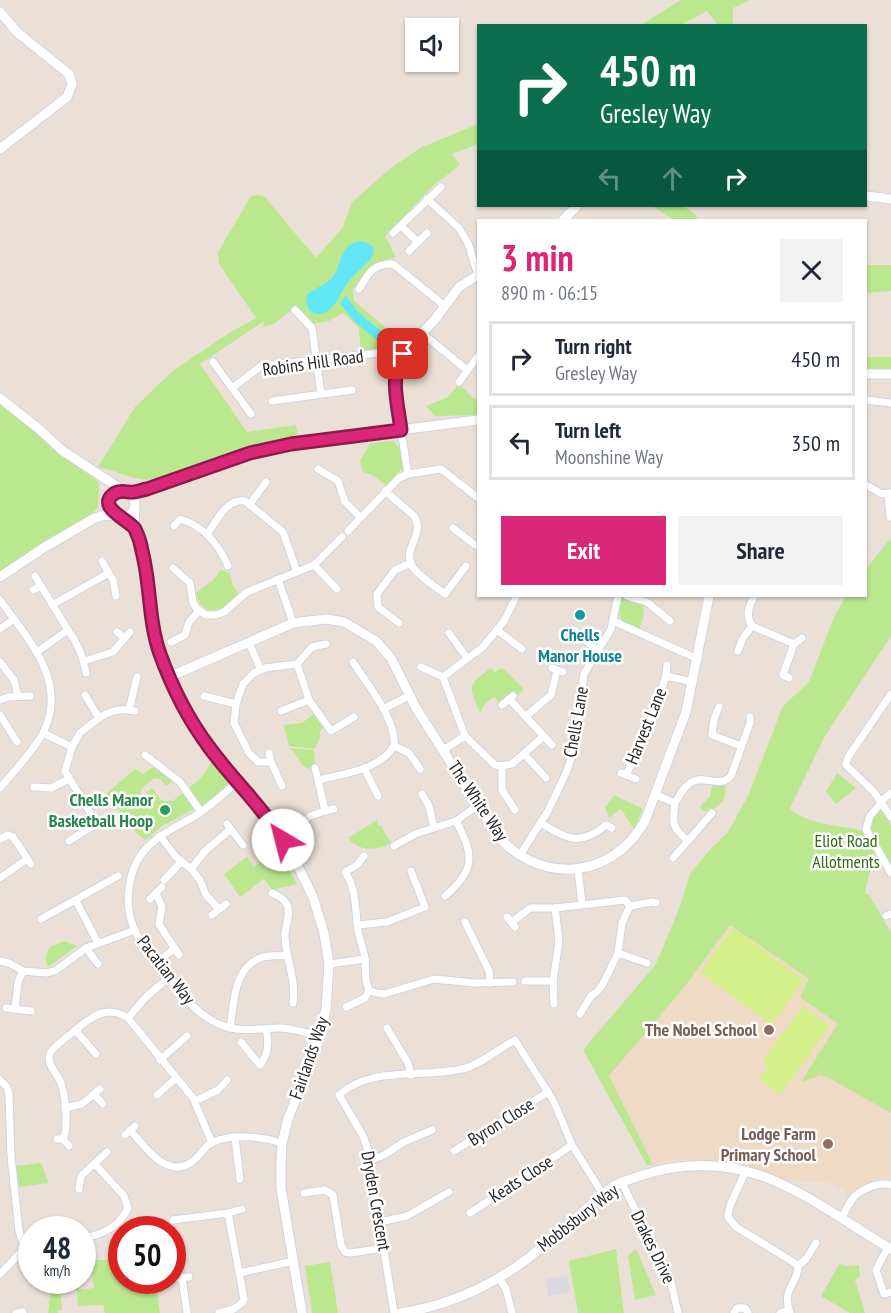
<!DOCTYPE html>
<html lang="en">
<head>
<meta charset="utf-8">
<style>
	:root { --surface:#fff; --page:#f2f2f3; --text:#1f2937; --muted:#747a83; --line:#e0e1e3; --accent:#db2777 }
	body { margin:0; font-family:"PT Sans Narrow",sans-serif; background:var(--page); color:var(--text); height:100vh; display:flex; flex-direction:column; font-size:22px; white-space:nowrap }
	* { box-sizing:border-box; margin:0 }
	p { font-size:20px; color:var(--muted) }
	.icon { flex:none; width:33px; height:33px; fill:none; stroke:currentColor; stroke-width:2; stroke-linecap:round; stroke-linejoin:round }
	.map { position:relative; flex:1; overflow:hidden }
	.sheet { position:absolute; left:477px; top:219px; width:390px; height:378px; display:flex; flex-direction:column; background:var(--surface); border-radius:0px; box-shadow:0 2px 4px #0004 }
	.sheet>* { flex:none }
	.guide { position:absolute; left:477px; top:24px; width:390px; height:183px; border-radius:0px; box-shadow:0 2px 4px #0004; background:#0b6e4f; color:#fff; overflow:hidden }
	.tools { position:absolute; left:405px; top:18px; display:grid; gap:12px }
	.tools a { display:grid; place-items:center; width:54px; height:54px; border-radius:0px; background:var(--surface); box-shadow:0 2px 4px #0004; font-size:30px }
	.speed { position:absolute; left:18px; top:1216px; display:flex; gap:12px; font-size:30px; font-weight:700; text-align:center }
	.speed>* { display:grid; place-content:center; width:78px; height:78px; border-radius:50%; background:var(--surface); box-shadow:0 2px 4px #0004; line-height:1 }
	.speed small { font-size:15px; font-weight:400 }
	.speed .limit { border:9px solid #d22; background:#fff; color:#111 }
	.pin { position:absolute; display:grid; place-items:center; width:51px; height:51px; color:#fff; margin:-26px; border-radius:12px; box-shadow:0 3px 9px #0006 }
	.me { position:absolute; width:66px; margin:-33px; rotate:323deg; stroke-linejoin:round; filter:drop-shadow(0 0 4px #0008) }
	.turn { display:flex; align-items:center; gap:21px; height:126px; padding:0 24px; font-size:27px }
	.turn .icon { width:78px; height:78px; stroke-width:2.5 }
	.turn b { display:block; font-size:42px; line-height:51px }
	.lanes { display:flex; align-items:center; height:57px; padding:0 24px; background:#0003; justify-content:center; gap:30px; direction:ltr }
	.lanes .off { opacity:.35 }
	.round { display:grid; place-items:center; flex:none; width:63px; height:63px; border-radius:0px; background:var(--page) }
	.summary { display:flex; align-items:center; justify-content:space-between; height:102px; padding:0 24px }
	h1 { font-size:36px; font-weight:700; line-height:45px; color:var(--accent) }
	.action { display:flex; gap:12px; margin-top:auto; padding:12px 24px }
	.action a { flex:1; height:69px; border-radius:0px; background:var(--accent); color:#fff; font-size:24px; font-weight:700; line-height:69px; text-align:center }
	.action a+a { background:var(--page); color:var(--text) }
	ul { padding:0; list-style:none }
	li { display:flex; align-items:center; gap:18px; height:75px; margin:0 12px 9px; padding:0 12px; border:3px solid var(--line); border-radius:0px }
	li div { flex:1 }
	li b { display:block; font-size:22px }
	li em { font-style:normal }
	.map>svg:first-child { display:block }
	.industrial { fill:#dad9e3 }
	.education { fill:#efdac5 }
	.green { fill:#bbe78f }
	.pitch { fill:#d5ef8a }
	.water { fill:#62e7f6 }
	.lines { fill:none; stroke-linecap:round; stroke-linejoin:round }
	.street-casing { stroke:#cdd4e2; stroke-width:9 }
	.secondary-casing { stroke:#cdd4e2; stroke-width:11 }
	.street { stroke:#fff; stroke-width:7 }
	.secondary { stroke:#fff; stroke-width:9 }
	.route-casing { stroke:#8e194d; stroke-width:15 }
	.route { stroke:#db2777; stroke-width:10 }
	.culture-dot { fill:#0f9aa8; stroke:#fff; stroke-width:2 }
	.leisure-dot { fill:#2e9e5b; stroke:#fff; stroke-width:2 }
	.education-dot { fill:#8d6e63; stroke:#fff; stroke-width:2 }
	.labels { text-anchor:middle; stroke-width:5; stroke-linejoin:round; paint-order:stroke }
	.street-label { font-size:18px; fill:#272727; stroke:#fff }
	.culture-label { font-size:18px; font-weight:bold; fill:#0d838f; stroke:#fff }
	.leisure-label { font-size:18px; font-weight:bold; fill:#27864d; stroke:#fff; text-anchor:end }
	.park-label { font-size:18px; fill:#336814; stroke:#fff }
	.education-label { font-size:18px; font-weight:bold; fill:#785e54; stroke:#fff; text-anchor:end }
</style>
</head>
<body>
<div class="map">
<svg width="891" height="1313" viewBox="0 0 891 1313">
	<rect width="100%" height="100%" fill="#ebe0d7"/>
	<polygon class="industrial" points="568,1276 570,1293 548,1296 546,1279"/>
	<polygon class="education" points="869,895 891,932 890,1174 859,1187 849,1194 832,1183 791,1181 777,1178 738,1164 694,1160 674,1160 653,1165 609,1076 685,986 730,925"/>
	<g class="green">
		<polygon points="681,0 750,0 733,8 733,25 718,25 707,11 681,25 641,25"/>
		<path d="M478,124v20l-26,10 8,11 -26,20 -49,51 11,21c-24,6 -27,15 -43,32l1,12 45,38 -11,12h-27l-2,-23 -16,-15 -14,8 -17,3 -16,-18 -22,18 -11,3 1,-6 -64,43 47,68 49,-7 2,14 -45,9 -105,32c-17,-1 -33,-10 -50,-13l37,-60 39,-37 55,-37 27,-15 -37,-54 -1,-12 33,-56 7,-1 7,2 51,61 27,-31 9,-25 39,-34 29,-20z"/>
		<polygon points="652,206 683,206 697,216 696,220 674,220"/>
		<polygon points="866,265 891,265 891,291 866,293"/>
		<polygon points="866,357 891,357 891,369 866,370"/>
		<path d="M457,386c10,1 12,12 21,14v15l-43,1 -9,-10 22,-9z"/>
		<path d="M0,401c32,29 70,49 99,82l-1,24 -10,11 -88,55z"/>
		<polygon points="393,441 399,447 403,468 386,485 372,475 363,472 360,461 370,443"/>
		<path d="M891,538v98l-66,100 -35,72c14,16 51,18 71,22l13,22 -9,41 4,2 22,37v181l-62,-35 -8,-3 -20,7 37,-58 -38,-27 9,-18 -79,-54 -45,61 -76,90 44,89h-6l-64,-115 73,-86 24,-58 10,-32 16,-20 22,-22 20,-36 35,-90 26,-24 25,-65 12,-21h20v-27z"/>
		<path d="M221,570l9,3 3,13 6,7c-5,4 -9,9 -14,14 -13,9 -27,0 -29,-14l16,-12z"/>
		<path d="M622,596l21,7 1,11 -5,17c-21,-10 -20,-11 -19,-34z"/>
		<path d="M491,668l4,4 6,-4c9,4 15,15 23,21l-6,6 -5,-4 -13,12 -6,-6 -9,7 -5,9c-11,-28 -14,-27 11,-45z"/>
		<polygon points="314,714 323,728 319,732 321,736 315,749 289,746 284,725 302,723"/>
		<path d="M289,748l25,2 1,17 -6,2c-9,-4 -9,-8 -14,-15 -1,-3 -4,-4 -6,-6z"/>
		<polygon points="214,759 228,777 228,785 204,804 162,826 146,840 137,834 106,794 135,769 143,774 154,767 174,780 166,786 160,779 154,778 141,789 140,799 144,804 148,800 146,793 152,788 162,801 173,801 184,792 200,779"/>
		<polygon points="837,773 856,788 836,804 826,792"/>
		<polygon points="726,785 724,800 713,810 710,808 706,812 700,808 703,803 710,797 712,786"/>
		<polygon points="614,795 643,809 634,829 621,809 609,818 605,808"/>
		<polygon points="881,808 891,826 891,870 869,829 872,818"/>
		<path d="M377,820l1,5 3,1 10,17c-15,8 -31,9 -43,-5z"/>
		<polygon points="273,842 297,884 272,890 264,879 240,897 224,874 247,857 254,867 264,859 265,848"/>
		<path d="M64,941l13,5 -29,21c-4,-7 -2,-14 2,-20z"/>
		<polygon points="41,1163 49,1183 19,1187 16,1166"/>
		<polygon points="616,1249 624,1313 578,1313 569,1261"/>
		<polygon points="636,1249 656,1295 635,1300 628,1256"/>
		<path d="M121,1257l1,24h34l4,32h-55l-2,-8 -25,1 -1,-16h-5l-1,-9h6l2,9 15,-2 -2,-16 -9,1v-4l3,-1 -1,-8c10,-1 29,2 36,-3z"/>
		<polygon points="330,1262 338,1313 312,1313 305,1266"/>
		<polygon points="839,1264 846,1266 859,1265 860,1277 855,1280 865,1313 850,1313 821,1296"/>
		<polygon points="52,1281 55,1281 57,1291 60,1290 62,1310 58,1310 58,1313 48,1313"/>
	</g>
	<g class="pitch">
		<polygon points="733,928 804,980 772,1025 700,973"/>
		<polygon points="803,1006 830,1026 780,1095 759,1079 768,1066 762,1061"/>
	</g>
	<g class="water">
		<path d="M361,241c32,8 -6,30 -12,40 -8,10 -13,28 -27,33 -4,1 -9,-1 -13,-4l-3,-9 1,-6c7,-7 19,-10 25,-17 11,-14 7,-34 29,-37z"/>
		<polygon points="346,296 359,313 386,335 379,342 354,321 340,303"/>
	</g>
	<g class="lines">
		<defs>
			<g id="street">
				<polyline points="427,199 459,228 468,243 478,275"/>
				<polyline points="401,226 418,242"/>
				<polyline points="393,233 441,187"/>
				<polyline points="409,251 427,233"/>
				<path d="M359,289c10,-16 13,-25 34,-25l52,42"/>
				<polyline points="295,310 312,328 321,394"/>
				<polyline points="422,333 467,370"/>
				<polyline points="213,362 251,414"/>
				<polyline points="459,382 478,356"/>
				<polyline points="232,388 261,366 379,353 398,362"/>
				<polyline points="866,400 891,403"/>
				<polyline points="272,401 352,390"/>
				<polyline points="401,430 408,474"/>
				<polyline points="318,469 338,481 345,502 360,517"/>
				<polyline points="866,485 882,494 891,493"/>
				<path d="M385,491l29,25c12,18 -12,32 -2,50 7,11 23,20 33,28l21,-28"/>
				<polyline points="888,494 890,517"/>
				<polyline points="250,504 266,482"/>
				<path d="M174,526l6,-7c24,7 39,26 48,47"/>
				<polyline points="453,528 475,545"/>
				<polyline points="348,531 399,478 408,474 441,469 478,498"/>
				<path d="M207,535c9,-14 20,-37 38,-34l38,31 14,40"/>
				<polyline points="102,561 113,580 116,596"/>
				<polyline points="314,565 337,589"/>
				<polyline points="173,568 190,583 193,603 197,609 206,615 216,615 224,612 247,592 314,565 342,537"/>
				<polyline points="35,576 68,630 37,652"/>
				<polyline points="278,579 293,623"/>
				<polyline points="33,590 41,586"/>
				<polyline points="627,596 647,602 670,621"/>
				<path d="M754,596c-5,11 -9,19 -2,30l42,18 8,-6"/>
				<path d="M0,600c28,39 69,82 43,133 -11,20 -29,38 -43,55"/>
				<polyline points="52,605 109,573"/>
				<polyline points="613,621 698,659"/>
				<polyline points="399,623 378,607 377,594 395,570 411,563"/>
				<polyline points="0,629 14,619"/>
				<path d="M68,630c10,13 15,26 18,43"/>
				<polyline points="497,630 522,649"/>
				<polyline points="574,630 597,650"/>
				<polyline points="117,632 125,638"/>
				<polyline points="449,633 467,658"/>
				<polyline points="171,642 185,635 189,622 199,611"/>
				<polyline points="249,643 261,670"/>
				<polyline points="738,651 743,638 752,626"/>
				<polyline points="84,661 113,652 130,632"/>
				<polyline points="0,662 14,680 18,696"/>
				<polyline points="297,664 312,647 326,644"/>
				<polyline points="421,667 443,677 465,736 495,765 502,766 512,764 544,736"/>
				<polyline points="552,668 563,672"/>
				<polyline points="666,676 693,682"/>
				<polyline points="443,677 483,647 504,621 516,597"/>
				<polyline points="789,678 783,675 794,644"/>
				<polyline points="891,694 848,757 846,765 874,792 891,817"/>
				<polyline points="204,696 236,704"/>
				<polyline points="509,699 552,745"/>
				<polyline points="0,700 8,697 30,696"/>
				<polyline points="502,705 513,696"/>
				<polyline points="719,707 714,719 712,735 741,746"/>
				<polyline points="383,709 409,696"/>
				<polyline points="129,710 137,677"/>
				<polyline points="281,711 309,700"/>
				<polyline points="0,715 17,742"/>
				<polyline points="526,716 551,695 557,671"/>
				<path d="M99,718c12,-8 21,-10 36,-7"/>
				<polyline points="43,733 72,747 80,733 99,718 85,695"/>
				<polyline points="394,746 409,753 420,769"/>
				<polyline points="72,747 65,771 97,824"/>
				<polyline points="443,750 465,736"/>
				<polyline points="269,753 271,762"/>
				<polyline points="524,754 546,778"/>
				<polyline points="145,755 180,782 201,812"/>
				<polyline points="502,766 502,790 515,810"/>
				<polyline points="315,768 318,780"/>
				<polyline points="364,768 378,796"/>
				<polyline points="621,773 636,779"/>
				<polyline points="626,775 647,731 666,676 667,665"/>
				<path d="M237,782c-12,11 -25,23 -39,32 -15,10 -32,16 -46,29 -26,22 -30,64 -15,92 6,11 15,20 22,30 18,22 34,49 62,60 20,8 38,3 59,3 13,0 27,5 40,9"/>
				<polyline points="282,786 271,762 258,762 249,753 234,723 236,704 243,684 254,673 265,668 297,664 309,700 331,731 354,717"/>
				<polyline points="34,787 51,788 69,779"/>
				<polyline points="422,794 429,806 434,828"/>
				<path d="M656,795l19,8c-3,21 -3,24 13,38l-15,17"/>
				<polyline points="881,801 891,793"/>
				<path d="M675,803c4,-7 10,-19 19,-22 12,-5 27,7 37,-5l19,-53v-6"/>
				<polyline points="881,803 870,816 866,829 891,873"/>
				<polyline points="325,811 334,809"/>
				<path d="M541,823c26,16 39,24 65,2l6,3"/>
				<polyline points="227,824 243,845"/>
				<path d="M301,824l9,-8 15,-5 -7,-31c24,-6 62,-10 76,-34 3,-26 -27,-62 -41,-84"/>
				<polyline points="160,836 176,857 191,869 200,880 206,895 219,909"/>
				<polyline points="0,839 8,835 13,837 31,864"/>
				<polyline points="69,841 103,819"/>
				<polyline points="688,841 712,813"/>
				<polyline points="394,846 415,834 456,821"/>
				<polyline points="520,855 548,811 566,773 574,750 584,674 611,629 618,596"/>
				<polyline points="191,869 205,851 231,829"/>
				<polyline points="578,869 582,904"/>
				<polyline points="0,878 27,859"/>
				<polyline points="164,880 181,862"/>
				<polyline points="156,893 162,907 159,924 179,955"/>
				<path d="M272,893c6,3 12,5 15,12 4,8 -1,19 -2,28 -1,24 12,45 8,70"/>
				<path d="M445,896c31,-26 29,-41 11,-75l22,-16"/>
				<polyline points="150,899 162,887"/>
				<polyline points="76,901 98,943"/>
				<polyline points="555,908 625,900 630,906 652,902 656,903"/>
				<polyline points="212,915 226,904"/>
				<polyline points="886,916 891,914"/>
				<polyline points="507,917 515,927"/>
				<polyline points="41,919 118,876"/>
				<polyline points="465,922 489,971 490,983"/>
				<polyline points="512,922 530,908 555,908 559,941 553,981 554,1004"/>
				<polyline points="358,925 387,922 425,907 411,871"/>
				<polyline points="86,948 98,964"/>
				<polyline points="618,953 647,963"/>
				<polyline points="0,961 9,963 23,971 46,973 55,971 86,948 135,930"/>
				<polyline points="157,962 174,949"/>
				<path d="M329,964l36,-5c-1,-10 -5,-18 -7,-28 -3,-20 -1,-42 -13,-59l12,-7 7,-9"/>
				<polyline points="525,981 553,981"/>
				<polyline points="369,990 376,993 384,994 434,979 475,983 513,982"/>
				<polyline points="346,1007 365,998 369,990 366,981 365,959"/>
				<polyline points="6,1008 31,1011"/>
				<polyline points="15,1009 18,982 23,971"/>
				<polyline points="580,1014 591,996 598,991 604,982 618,953 622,923 630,906"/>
				<polyline points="128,1018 145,998 169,977"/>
				<path d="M230,1028c4,-24 3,-59 30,-70 9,-4 19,-1 28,-3"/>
				<polyline points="387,1028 408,1063 411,1075"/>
				<polyline points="75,1030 96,1054"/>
				<path d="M241,1042l19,23c8,-9 9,-23 6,-36"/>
				<polyline points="160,1060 187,1036"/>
				<polyline points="0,1080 7,1087 9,1094 11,1156 19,1231 25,1248 0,1274"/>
				<polyline points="94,1094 103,1104"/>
				<polyline points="157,1095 176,1078"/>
				<polyline points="195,1101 218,1090 227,1080"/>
				<polyline points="65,1108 82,1104 100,1089"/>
				<path d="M130,1130c15,17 38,51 63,31 8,-6 11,-15 20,-19 21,-9 49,-5 69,1"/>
				<polyline points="125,1135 135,1126"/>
				<polyline points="235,1138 240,1179"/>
				<polyline points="57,1139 63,1139 69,1146"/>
				<path d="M63,1139c6,-12 2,-44 -2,-56 -4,-12 -15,-17 -11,-30 6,-8 14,-14 22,-20 17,-14 33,-30 56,-15l65,80 19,45"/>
				<polyline points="454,1151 548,1092"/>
				<polyline points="371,1160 384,1155 404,1142 432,1130"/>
				<path d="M745,1171c-4,15 -18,34 -17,46l8,10 57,35 5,4c0,19 -17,22 -8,47"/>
				<polyline points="622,1183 671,1282 678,1313"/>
				<polyline points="79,1189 81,1176 107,1152"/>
				<polyline points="304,1193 325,1190 333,1195 341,1245 345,1252 351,1253 384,1248"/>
				<polyline points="470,1213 572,1145"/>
				<path d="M841,1219c4,-7 8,-16 13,-22 8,-8 26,-16 37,-12"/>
				<polyline points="173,1220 228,1213 242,1209"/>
				<polyline points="380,1222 407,1216 449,1192"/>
				<path d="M82,1238c21,-3 37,-11 46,-30l-4,-12 -29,-32"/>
				<polyline points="888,1247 876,1270 884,1294 891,1292"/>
				<polyline points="798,1266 806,1259 816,1243"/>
				<polyline points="239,1273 294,1261"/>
				<polyline points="175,1278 189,1277"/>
				<polyline points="182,1278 187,1313"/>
				<polyline points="499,1278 506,1289 512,1313"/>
				<polyline points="16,1313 23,1312"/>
				<polyline points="219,1313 234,1309 243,1302 244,1299 228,1213"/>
				<path d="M394,1313l-26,-163 -5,-14 -24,-41c32,-29 83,-17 123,-26 16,-3 38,-21 53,-29l39,62 18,43 32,51"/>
				<polyline points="734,1313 737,1308 745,1308 748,1313"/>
				<polyline points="780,1313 789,1310"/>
			</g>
			<g id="secondary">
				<polyline points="0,12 18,33 69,74 72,84 67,97 0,149"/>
				<polyline points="866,196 891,199"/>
				<polyline points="563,220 577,206"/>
				<polyline points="866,374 891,374"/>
				<polyline points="0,398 39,429 63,451 133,497 135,503 134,528 145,563 152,626 169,677 185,711 209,748 276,829 290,850 313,897 324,933 329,964 326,1009 320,1037 311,1061 288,1119 282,1143 281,1162 281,1188 302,1313"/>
				<polyline points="401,430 395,383 398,362 403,354 436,318 459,287 478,275"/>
				<path d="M126,491c-33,-2 -8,45 9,17"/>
				<polyline points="129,493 147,489 230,460 291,444 478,420"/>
				<polyline points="0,577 45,547 93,519 101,516 117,515"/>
				<path d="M169,677l124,-54 33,-4 18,3 32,19 15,17 25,50 78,123c41,54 117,51 151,-10l41,-109 23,-116"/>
				<path d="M400,1313c41,-6 78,-21 113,-44 35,-23 65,-55 98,-81 8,-6 20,-9 29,-12 41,-14 84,-14 125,1 44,17 85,48 126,72"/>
			</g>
		</defs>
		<use href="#street" class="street-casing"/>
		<use href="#secondary" class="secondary-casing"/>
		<use href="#street" class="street"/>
		<use href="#secondary" class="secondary"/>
	</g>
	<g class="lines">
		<defs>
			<path id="route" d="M283,840c-21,-34 -51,-61 -74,-93 -21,-28 -37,-60 -49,-93 -12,-34 -9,-69 -18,-103 -1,-7 -4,-16 -7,-22 -5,-9 -41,-22 -20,-36 6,-3 9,-1 14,-1 5,1 12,-2 18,-3l103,-36 41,-9 110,-14c-3,-26 -12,-53 2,-76"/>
		</defs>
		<use href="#route" class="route-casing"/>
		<use href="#route" class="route"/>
	</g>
	<circle class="culture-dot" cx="580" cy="615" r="6"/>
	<circle class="leisure-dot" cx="165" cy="810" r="6"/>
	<g class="education-dot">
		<circle cx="769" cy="1030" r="6"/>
		<circle cx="828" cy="1144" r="6"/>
	</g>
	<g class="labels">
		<g class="street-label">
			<text transform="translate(313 363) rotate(-8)" y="6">Robins Hill Road</text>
			<text transform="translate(576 722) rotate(-80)" y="6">Chells Lane</text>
			<text transform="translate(646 726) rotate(-68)" y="6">Harvest Lane</text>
			<text transform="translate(478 801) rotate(56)" y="6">The White Way</text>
			<text transform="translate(166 970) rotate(52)" y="6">Pacatian Way</text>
			<text transform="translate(309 1058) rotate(-71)" y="6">Fairlands Way</text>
			<text transform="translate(501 1122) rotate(-32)" y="6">Byron Close</text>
			<text transform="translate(521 1179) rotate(-33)" y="6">Keats Close</text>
			<text transform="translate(376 1201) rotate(80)" y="6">Dryden Crescent</text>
			<text transform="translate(578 1218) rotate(-38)" y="6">Mobbsbury Way</text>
			<text transform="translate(653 1247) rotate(64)" y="6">Drakes Drive</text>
		</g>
		<g class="culture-label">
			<text x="580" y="641">Chells<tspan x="580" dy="21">Manor House</tspan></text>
		</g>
		<g class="leisure-label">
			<text x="153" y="806">Chells Manor<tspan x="153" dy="21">Basketball Hoop</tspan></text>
		</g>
		<g class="park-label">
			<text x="846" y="847">Eliot Road<tspan x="846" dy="21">Allotments</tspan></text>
		</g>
		<g class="education-label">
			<text x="757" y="1036">The Nobel School</text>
			<text x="816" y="1140">Lodge Farm<tspan x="816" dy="21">Primary School</tspan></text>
		</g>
	</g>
</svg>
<div class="tools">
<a><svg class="icon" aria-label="sound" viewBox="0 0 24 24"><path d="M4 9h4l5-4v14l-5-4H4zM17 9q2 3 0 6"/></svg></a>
</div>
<div class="speed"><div>48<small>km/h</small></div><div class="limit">50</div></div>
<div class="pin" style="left:403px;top:354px;background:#d93025"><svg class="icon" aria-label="arrive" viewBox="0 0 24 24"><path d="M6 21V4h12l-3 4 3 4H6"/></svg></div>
<svg class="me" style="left:283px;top:840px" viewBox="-20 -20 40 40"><circle r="19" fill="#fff"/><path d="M0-13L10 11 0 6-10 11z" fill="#db2777"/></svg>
<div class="guide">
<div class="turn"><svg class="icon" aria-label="right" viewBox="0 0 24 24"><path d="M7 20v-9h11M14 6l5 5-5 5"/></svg><div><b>450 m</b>Gresley Way</div></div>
<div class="lanes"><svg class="icon off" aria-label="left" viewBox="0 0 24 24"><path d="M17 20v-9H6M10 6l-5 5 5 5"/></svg><svg class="icon off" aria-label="ahead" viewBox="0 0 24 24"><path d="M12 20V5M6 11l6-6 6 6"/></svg><svg class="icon" aria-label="right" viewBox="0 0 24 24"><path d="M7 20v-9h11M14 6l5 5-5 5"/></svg></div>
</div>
<section class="sheet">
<div class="summary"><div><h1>3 min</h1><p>890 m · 06:15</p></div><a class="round"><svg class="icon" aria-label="close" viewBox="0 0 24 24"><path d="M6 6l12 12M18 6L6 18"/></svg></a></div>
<ul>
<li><svg class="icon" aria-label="right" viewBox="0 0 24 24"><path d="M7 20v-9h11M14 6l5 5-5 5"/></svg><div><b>Turn right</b><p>Gresley Way</p></div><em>450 m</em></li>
<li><svg class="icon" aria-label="left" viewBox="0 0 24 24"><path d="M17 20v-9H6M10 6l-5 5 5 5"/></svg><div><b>Turn left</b><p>Moonshine Way</p></div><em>350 m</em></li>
</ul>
<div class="action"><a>Exit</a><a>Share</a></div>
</section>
</div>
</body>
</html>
